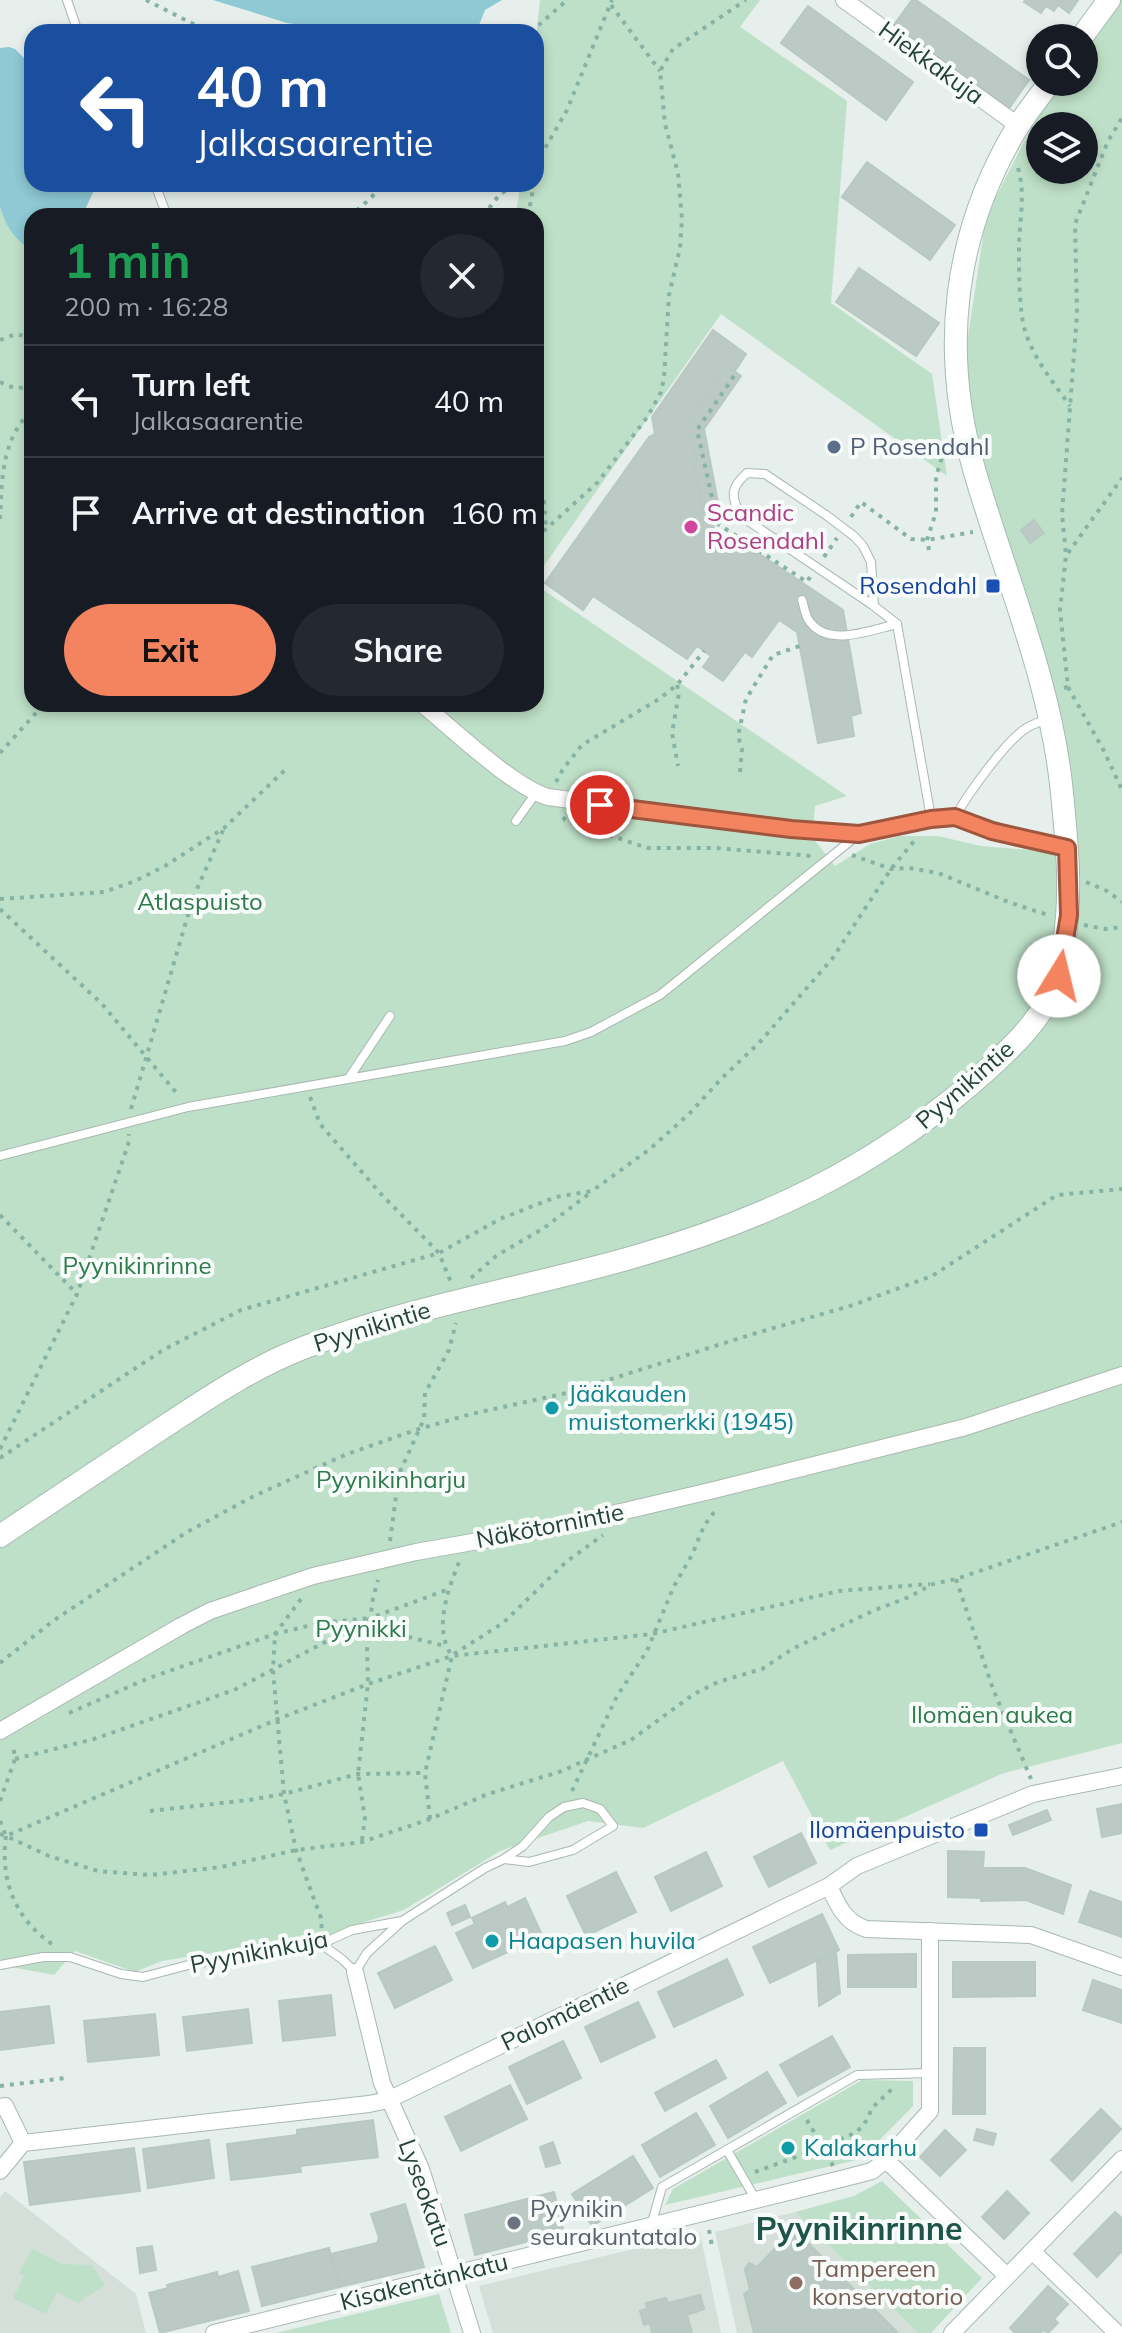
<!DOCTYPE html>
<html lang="en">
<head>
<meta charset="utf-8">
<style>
	:root { --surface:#171b24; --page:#242831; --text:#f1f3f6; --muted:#9ea1a6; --line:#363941; --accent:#f4845f }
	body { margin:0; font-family:Mulish,sans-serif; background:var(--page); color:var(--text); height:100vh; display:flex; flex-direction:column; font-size:30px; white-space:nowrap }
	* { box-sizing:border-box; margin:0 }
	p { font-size:26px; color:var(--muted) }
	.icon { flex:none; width:44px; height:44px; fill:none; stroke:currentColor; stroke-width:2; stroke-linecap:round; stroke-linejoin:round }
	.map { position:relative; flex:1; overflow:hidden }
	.panel { position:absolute; left:24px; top:208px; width:520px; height:504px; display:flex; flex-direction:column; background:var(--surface); border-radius:24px; box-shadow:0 4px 12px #0003 }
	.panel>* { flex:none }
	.guide { position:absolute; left:24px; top:24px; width:520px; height:168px; border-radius:24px; box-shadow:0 4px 12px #0003; background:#1a4fa0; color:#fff; overflow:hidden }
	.fabs { position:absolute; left:1026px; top:24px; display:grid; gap:16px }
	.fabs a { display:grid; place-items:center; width:72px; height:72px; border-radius:50%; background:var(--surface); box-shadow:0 4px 12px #0003; font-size:40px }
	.pin { position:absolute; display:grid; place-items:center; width:68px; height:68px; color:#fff; margin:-34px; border:4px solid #fff; border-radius:50%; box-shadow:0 2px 8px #0007 }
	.me { position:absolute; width:88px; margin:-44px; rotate:9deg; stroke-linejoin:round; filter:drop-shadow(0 0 6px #0008) }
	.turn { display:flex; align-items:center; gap:28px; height:168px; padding:0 40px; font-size:36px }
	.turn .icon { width:104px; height:104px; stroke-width:2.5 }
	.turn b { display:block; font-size:56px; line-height:68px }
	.round { display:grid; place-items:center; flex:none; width:84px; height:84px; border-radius:42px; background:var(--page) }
	.summary { display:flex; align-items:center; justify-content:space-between; height:136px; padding:0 40px }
	h1 { font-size:48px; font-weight:700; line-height:60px; color:#1e9e55 }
	.primary-button { display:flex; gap:16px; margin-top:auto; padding:16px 40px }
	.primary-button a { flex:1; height:92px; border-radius:48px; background:var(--accent); color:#111; font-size:32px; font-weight:700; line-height:92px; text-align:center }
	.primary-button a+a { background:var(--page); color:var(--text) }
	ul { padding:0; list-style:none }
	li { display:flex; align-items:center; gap:24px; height:112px; padding:0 40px; border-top:2px solid var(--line) }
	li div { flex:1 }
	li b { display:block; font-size:30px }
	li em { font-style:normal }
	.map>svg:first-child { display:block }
	.built { fill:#d4dfda }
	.green { fill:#bfe0c8; fill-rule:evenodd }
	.water { fill:#8ec9d4 }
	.building { fill:#bbcac4; stroke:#b8c9c2; stroke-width:2 }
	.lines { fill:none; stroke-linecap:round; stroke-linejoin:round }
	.lane-casing { stroke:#a8b8b2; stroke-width:10 }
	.street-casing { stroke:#a8b8b2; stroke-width:18 }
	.secondary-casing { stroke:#a4bbb3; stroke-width:24 }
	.path { stroke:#86b3a5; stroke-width:4; stroke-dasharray:4 6; stroke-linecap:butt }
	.lane { stroke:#fff; stroke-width:8 }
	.street { stroke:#fff; stroke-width:16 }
	.secondary { stroke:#fff; stroke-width:22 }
	.route-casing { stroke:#9f563e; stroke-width:20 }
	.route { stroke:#f4845f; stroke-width:14 }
	.service-dot { fill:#5c6f8a; stroke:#f7fbf9; stroke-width:3 }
	.hotel-dot { fill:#d1479c; stroke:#f7fbf9; stroke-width:3 }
	.transit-dot { fill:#1a4fb4; stroke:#f7fbf9; stroke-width:3 }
	.culture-dot { fill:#0f9aa8; stroke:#f7fbf9; stroke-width:3 }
	.worship-dot { fill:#6b7280; stroke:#f7fbf9; stroke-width:3 }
	.education-dot { fill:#8d6e63; stroke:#f7fbf9; stroke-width:3 }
	.labels { text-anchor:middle; stroke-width:8; stroke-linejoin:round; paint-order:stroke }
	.street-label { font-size:24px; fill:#24423a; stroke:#f7fbf9 }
	.service-label { font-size:24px; fill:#4e5e75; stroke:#f7fbf9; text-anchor:start }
	.hotel-label { font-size:24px; fill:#b23c85; stroke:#f7fbf9; text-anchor:start }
	.transit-label { font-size:24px; fill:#164399; stroke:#f7fbf9; text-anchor:end }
	.park-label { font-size:24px; fill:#2d7a4b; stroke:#f7fbf9 }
	.culture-label { font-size:24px; fill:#0d838f; stroke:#f7fbf9; text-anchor:start }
	.worship-label { font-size:24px; fill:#5b616d; stroke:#f7fbf9; text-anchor:start }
	.education-label { font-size:24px; fill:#785e54; stroke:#f7fbf9; text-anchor:start }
	.district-label { font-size:32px; font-weight:bold; fill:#1f5548; stroke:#f7fbf9 }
</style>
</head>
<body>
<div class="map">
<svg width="1122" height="2333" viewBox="0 0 1122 2333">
	<rect width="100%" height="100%" fill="#e6efeb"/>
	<g class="built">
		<polygon points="5,2191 136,2294 146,2333 0,2333 0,2198"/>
		<polygon points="795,2212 918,2333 737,2333 715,2232"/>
		<polygon points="700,2233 721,2333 493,2333 479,2286"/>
	</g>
	<g class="green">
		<polygon points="540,0 760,0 740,27 847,101 831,303 932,374 947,476 721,314 536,577 536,216 516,216 520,184 536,184 536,38"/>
		<path d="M1117,0h5v1743l-118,30 -174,77 -47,-89 -140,67 -55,-7 -88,30 -96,59 -43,13 -38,21 -63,1 -98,16 -27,11 -60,-21 -21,24 -54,-10v-1758c6,21 15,32 32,44v453h504v-119l311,211 -32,10 -3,31 23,29 35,-22 30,-8h38l43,10 98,8 -25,-168 -71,-191 -20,-124 23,-155 59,-115 14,-19h25v-36zM1040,126h44v44h-44z"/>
		<polygon points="862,2080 913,2081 913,2106 861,2159 665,2205 673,2189"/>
		<polygon points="882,2181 982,2278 931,2333 918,2333 795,2212 854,2196"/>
		<polygon points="32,2249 62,2264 92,2265 105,2285 78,2303 57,2292 46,2314 13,2298 24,2276 19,2273"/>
		<polygon points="439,2294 451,2333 276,2333"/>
	</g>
	<g class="water">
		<polygon points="213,0 502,0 485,10 479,25 453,32 348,32 287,23"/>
		<path d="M9,47l6,2 17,17v118h65l-15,32h-50v35c-17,-12 -26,-23 -32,-44v-159z"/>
	</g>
	<g class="building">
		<polygon points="912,0 916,0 1029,80 1007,111 891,29"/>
		<polygon points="1025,0 1078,0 1069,13 1058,5 1054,11 1046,6 1041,13 1024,2"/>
		<polygon points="808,6 913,82 886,120 781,43"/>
		<polygon points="867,162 955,225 930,260 842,197"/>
		<polygon points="859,268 939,323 916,356 836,302"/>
		<polygon points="713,330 746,354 735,371 727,366 688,424 689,437 692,437 697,462 693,462 703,512 711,511 715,535 732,546 737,539 843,610 861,713 851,716 854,736 818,743 797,632 779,620 752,657 745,652 723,681 703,667 711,656 697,646 687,659 593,596 583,610 545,583 649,437 655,434 652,417"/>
		<polygon points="727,366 741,376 704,429 720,513 712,515 711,511 703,512 693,462 697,462 692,437 689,437 688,424"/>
		<polygon points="1034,520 1044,533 1030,543 1021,530"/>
		<polygon points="1122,1804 1122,1833 1102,1837 1097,1809"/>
		<polygon points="1047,1810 1051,1820 1013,1835 1009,1825"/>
		<polygon points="801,1833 816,1863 769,1887 754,1857"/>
		<polygon points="948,1851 984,1852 983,1868 1025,1868 1071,1885 1063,1914 1026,1900 981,1901 981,1898 948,1897"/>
		<polygon points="706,1852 722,1886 671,1911 655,1877"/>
		<polygon points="616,1872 636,1912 586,1936 567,1896"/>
		<polygon points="1090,1891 1122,1902 1122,1937 1079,1922"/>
		<polygon points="525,1898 541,1933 507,1949 508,1952 473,1968 456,1933 475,1924 472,1918 505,1902 507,1907"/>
		<polygon points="465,1905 470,1917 452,1925 447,1913"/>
		<polygon points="822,1914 839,1950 770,1983 753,1947"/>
		<polygon points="435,1946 452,1980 395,2008 378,1973"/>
		<polygon points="836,1952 840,1993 819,2006 817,1961"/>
		<polygon points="916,1954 916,1987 848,1987 848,1955"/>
		<polygon points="727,1959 743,1995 674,2027 658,1992"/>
		<polygon points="953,1962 1035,1962 1035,1996 953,1997"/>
		<polygon points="1093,1980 1122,1990 1122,2023 1083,2010"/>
		<polygon points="331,1995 335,2035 283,2041 279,2001"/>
		<polygon points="638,2002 655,2037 601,2062 585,2027"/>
		<polygon points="49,2006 54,2043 0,2050 0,2012"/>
		<polygon points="248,2009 252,2043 187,2051 183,2017"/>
		<polygon points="155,2014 159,2055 88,2062 84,2021"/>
		<polygon points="832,2036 850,2067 798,2096 780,2065"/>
		<polygon points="563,2041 581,2078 527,2104 509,2067"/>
		<polygon points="954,2048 985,2048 985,2114 953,2114"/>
		<polygon points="716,2060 726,2078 665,2111 655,2093"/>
		<polygon points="767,2072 786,2103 728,2138 710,2106"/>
		<polygon points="510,2085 527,2119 461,2151 445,2117"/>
		<polygon points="1101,2109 1121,2129 1072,2181 1051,2160"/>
		<polygon points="696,2113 715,2145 660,2177 642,2145"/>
		<polygon points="373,2120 378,2157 300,2166 301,2172 231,2180 227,2144 297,2135 297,2130"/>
		<polygon points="977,2129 996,2134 993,2145 974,2140"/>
		<polygon points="945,2130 966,2150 940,2176 920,2157"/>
		<polygon points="209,2140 214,2178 148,2188 143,2149"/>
		<polygon points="553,2142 560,2163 546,2167 540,2147"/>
		<polygon points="134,2148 140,2191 30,2205 24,2162"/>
		<polygon points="633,2156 653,2188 592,2226 572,2194"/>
		<polygon points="1007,2191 1029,2213 1004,2239 982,2217"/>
		<polygon points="554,2192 564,2232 475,2255 465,2215"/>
		<polygon points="405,2204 424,2267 339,2287 331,2254 377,2243 379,2238 371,2214"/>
		<polygon points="1115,2212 1122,2218 1122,2251 1097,2277 1074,2254"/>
		<polygon points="794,2229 898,2333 754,2333 744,2294 750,2290 745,2269 749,2263 757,2267"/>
		<polygon points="152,2246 156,2270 140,2273 137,2248"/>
		<polygon points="329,2248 339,2287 262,2306 252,2267"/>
		<polygon points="238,2271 249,2311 160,2333 149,2293 168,2288 167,2285 217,2272 218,2277"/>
		<polygon points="1048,2286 1068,2304 1054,2319 1058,2323 1048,2333 1043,2330 1041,2333 1015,2333 1010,2328"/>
		<polygon points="700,2295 704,2309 687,2315 692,2333 652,2333 650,2323 644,2325 640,2311 647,2309 646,2303 666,2298 668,2303"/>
	</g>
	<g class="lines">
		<defs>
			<g id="lane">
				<polyline points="67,0 78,32"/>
				<polyline points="155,184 167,216"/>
				<path d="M802,600c2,6 3,14 6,19 18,30 62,11 89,5"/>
				<path d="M874,606l-3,-44 -8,-16 -8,-9 -29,-22 -61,-41 -18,-1c-16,14 -17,23 -6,43l133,90 23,18 34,194"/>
				<path d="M955,817c13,-23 51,-77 73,-90 6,-3 12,-5 18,-8"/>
				<polyline points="516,821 536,793"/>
				<polyline points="349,1078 390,1016"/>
				<polyline points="0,1156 188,1107 565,1041 591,1032 660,995 859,834"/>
				<polyline points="321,1944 343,1960 355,1972 367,1953 401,1922"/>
				<polyline points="0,1965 43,1957 70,1957 121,1974 143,1977 192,1964 321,1944 352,1930 402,1921 485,1868 504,1859 523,1846 549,1817 564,1807 583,1803 600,1809 613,1826 573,1850 529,1862 504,1859"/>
				<polyline points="727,2150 756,2200"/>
				<polyline points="651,2226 662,2187 857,2075 930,2073"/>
			</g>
			<g id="street">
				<polyline points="844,0 1019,126"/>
				<path d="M422,704c31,25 91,83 126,93l243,32 68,5 72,-15 24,-2 63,21 49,10"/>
				<polyline points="0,1731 181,1626 210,1611 313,1576 416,1552 557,1527 714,1490 966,1427 1122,1375"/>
				<path d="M829,1886c9,20 16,36 37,43l165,6 91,32"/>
				<polyline points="355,1972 382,2083 421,2169 472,2333"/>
				<polyline points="0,2107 5,2106 23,2143"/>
				<polyline points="23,2143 369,2104 388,2100 829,1886 857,1866 1033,1794 1122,1776"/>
				<polyline points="886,2160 930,2111 930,1931"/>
				<polyline points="0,2171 23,2143"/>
				<polyline points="1032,2251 1117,2333"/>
				<polyline points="214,2333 841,2179 872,2171 886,2160 1007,2276"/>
				<polyline points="952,2333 1122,2159"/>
			</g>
			<g id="secondary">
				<polyline points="1081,38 1109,0"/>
				<path d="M0,1536c51,-34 102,-68 153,-102 49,-32 96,-65 150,-86 108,-42 224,-60 334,-92 128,-37 232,-86 334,-172 33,-29 75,-65 88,-109 3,-10 3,-21 5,-32 8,-51 3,-99 -2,-150 -11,-113 -57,-216 -88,-324 -34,-119 -21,-236 44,-343 10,-15 21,-29 32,-44"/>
			</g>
		</defs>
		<use href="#lane" class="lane-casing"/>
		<use href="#street" class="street-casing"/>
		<use href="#secondary" class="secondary-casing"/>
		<g class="path">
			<polyline points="146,0 209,32"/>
			<polyline points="611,5 660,71"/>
			<polyline points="531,32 567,0"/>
			<polyline points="29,64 32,61"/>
			<path d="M1018,168c8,27 1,54 1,81 0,21 0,62 6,82 9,28 28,51 45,75"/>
			<polyline points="536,176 540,157 567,110 612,0"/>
			<polyline points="348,216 361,207 385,184"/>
			<polyline points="483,216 500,194 518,184"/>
			<polyline points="528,216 534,184"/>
			<polyline points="0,340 16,334 32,338"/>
			<polyline points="734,376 697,430 718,524 807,582 810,577"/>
			<path d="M0,382c11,6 21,9 32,1"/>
			<polyline points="536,482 544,502 546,529"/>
			<polyline points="851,517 861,502 911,539 927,540 973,532"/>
			<path d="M0,519c2,-40 1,-79 32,-109"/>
			<polyline points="536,538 598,482 648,416 661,392 664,378 669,295 680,248 682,219 678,173 665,124 660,71 673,49 746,0"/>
			<polyline points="929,550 927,540 936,512 936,477 946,443"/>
			<polyline points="1068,553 1122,478"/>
			<polyline points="824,557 837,538"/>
			<polyline points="677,685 679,693 672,733 678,766"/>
			<polyline points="1068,687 1104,751 1122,790"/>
			<polyline points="1064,688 1068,687 1060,610 1066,555 1062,514 1077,314 1075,224 1108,141 1122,118"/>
			<polyline points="0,753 44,704"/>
			<polyline points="740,772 742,749 738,736 746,699 773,655 800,646"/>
			<polyline points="556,782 563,769 582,745 659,699 677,685 704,651"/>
			<polyline points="563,817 565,820 647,848 716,848 811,856"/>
			<polyline points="852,855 891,869 909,868 938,873 1011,903 1048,915"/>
			<polyline points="1086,882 1107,891 1122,902"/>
			<polyline points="0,899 104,892 135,881 165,866 224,828 286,769"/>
			<polyline points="0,909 102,1004 179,1096"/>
			<polyline points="1084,925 1105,929 1122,927"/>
			<polyline points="310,1097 320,1124 381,1194 439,1253 452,1285"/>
			<polyline points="131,1109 193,898 224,828"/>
			<polyline points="0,1215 77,1294"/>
			<polyline points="471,1278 496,1256 544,1228 590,1193"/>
			<polyline points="0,1449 77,1294 128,1145 129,1134"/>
			<polyline points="0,1458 163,1350 241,1310 439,1253 500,1219 556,1197 592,1191 650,1149 690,1113 721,1079 759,1043 832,959 891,869 915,840"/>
			<polyline points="390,1541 399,1474 424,1419 425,1393 449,1350 456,1323"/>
			<polyline points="956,1579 993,1689 1031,1779"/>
			<polyline points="301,1599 275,1634 273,1670 284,1794 296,1850 321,1918 322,1932"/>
			<polyline points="454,1654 503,1623 566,1562 603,1535"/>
			<polyline points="0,1663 53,1621 187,1532 254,1496 347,1454 419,1429 471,1414 567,1393 753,1334 850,1306 932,1276 1057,1195 1122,1189"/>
			<polyline points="69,1713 149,1678 275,1634 320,1623 371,1618 409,1637 445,1646"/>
			<polyline points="15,1759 94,1739 234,1690 371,1618 449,1589"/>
			<polyline points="572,1791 617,1696 647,1651 674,1586 692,1555 704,1526 717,1508"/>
			<polyline points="0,1801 15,1759 13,1744"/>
			<polyline points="150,1811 249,1800 284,1794 358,1774 424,1773"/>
			<path d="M430,1819l-5,-46 27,-117c-19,-27 -4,-66 7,-94"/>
			<polyline points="0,1821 6,1836 49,1856 98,1871 151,1875 221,1867 296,1850 362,1842 430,1819 488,1794 562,1771 588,1759 631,1740 694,1694 718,1682 762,1669 794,1648 875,1610 909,1597 933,1584 956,1579 1122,1522"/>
			<polyline points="0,1834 6,1836 278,1719 368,1684 452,1656 652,1634 839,1591 930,1584"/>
			<path d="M6,1836c-6,44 9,83 46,108"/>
			<polyline points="362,1840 365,1818 358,1774 368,1684 367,1645 373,1598 378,1580"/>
			<polyline points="0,2086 66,2078"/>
			<polyline points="833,2166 823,2147 857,2132 867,2120 872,2108 892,2089"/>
			<polyline points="755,2172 823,2147 805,2117"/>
			<polyline points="709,2230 712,2246"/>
		</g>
		<use href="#lane" class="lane"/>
		<use href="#street" class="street"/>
		<use href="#secondary" class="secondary"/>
	</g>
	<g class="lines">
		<defs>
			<polyline id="route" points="600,805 791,829 859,834 931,819 955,817 992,831 1067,848 1069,915 1059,976"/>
		</defs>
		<use href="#route" class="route-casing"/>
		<use href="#route" class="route"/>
	</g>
	<circle class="service-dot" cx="834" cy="447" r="8"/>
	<circle class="hotel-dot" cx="691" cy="527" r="8"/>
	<g class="transit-dot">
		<rect x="985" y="578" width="16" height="16" rx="4"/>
		<rect x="973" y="1822" width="16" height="16" rx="4"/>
	</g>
	<g class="culture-dot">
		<circle cx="552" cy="1408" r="8"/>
		<circle cx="492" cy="1941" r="8"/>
		<circle cx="788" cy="2148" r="8"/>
	</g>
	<circle class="worship-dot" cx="514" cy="2223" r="8"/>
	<circle class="education-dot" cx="796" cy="2283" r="8"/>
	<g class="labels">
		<g class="street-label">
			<text transform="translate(931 63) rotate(36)" y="8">Hiekkakuja</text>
			<text transform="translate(965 1085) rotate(-41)" y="8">Pyynikintie</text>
			<text transform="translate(372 1327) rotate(-17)" y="8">Pyynikintie</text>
			<text transform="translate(550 1526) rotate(-11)" y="8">Näkötornintie</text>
			<text transform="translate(259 1952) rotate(-11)" y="8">Pyynikinkuja</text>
			<text transform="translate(565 2014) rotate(-26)" y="8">Palomäentie</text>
			<text transform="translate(425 2193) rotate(70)" y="8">Lyseokatu</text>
			<text transform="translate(424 2282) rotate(-14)" y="8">Kisakentänkatu</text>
		</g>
		<g class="service-label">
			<text x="850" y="455">P Rosendahl</text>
		</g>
		<g class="hotel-label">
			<text x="707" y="521">Scandic<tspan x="707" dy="28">Rosendahl</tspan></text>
		</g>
		<g class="transit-label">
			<text x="977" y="594">Rosendahl</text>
			<text x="965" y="1838">Ilomäenpuisto</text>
		</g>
		<g class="park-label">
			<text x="200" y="910">Atlaspuisto</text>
			<text x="137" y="1274">Pyynikinrinne</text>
			<text x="391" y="1488">Pyynikinharju</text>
			<text x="361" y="1637">Pyynikki</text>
			<text x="992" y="1723">Ilomäen aukea</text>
		</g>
		<g class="culture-label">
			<text x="568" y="1402">Jääkauden<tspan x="568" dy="28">muistomerkki (1945)</tspan></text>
			<text x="508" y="1949">Haapasen huvila</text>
			<text x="804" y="2156">Kalakarhu</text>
		</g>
		<g class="worship-label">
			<text x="530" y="2217">Pyynikin<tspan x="530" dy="28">seurakuntatalo</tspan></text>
		</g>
		<g class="education-label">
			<text x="812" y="2277">Tampereen<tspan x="812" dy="28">konservatorio</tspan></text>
		</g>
		<g class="district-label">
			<text x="859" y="2240">Pyynikinrinne</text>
		</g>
	</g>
</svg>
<div class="fabs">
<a><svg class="icon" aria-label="search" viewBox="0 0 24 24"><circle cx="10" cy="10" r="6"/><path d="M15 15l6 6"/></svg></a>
<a><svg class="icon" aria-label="layers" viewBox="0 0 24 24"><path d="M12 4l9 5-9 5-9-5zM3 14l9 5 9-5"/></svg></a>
</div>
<div class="pin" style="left:600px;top:805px;background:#d93025"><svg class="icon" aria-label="arrive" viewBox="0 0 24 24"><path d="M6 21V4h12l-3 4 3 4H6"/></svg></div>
<svg class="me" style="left:1059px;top:976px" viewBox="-20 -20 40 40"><circle r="19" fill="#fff"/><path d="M0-13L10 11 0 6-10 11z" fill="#f4845f"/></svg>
<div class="guide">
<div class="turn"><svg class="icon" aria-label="left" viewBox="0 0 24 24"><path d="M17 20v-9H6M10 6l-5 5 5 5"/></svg><div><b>40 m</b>Jalkasaarentie</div></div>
</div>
<section class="panel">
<div class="summary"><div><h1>1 min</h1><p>200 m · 16:28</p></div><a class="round"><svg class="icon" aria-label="close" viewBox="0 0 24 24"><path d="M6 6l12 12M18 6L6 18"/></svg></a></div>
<ul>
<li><svg class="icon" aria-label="left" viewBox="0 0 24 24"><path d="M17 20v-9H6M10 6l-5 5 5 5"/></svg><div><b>Turn left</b><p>Jalkasaarentie</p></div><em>40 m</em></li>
<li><svg class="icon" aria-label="arrive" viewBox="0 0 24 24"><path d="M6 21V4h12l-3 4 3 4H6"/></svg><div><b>Arrive at destination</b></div><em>160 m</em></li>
</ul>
<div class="primary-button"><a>Exit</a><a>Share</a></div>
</section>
</div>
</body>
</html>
